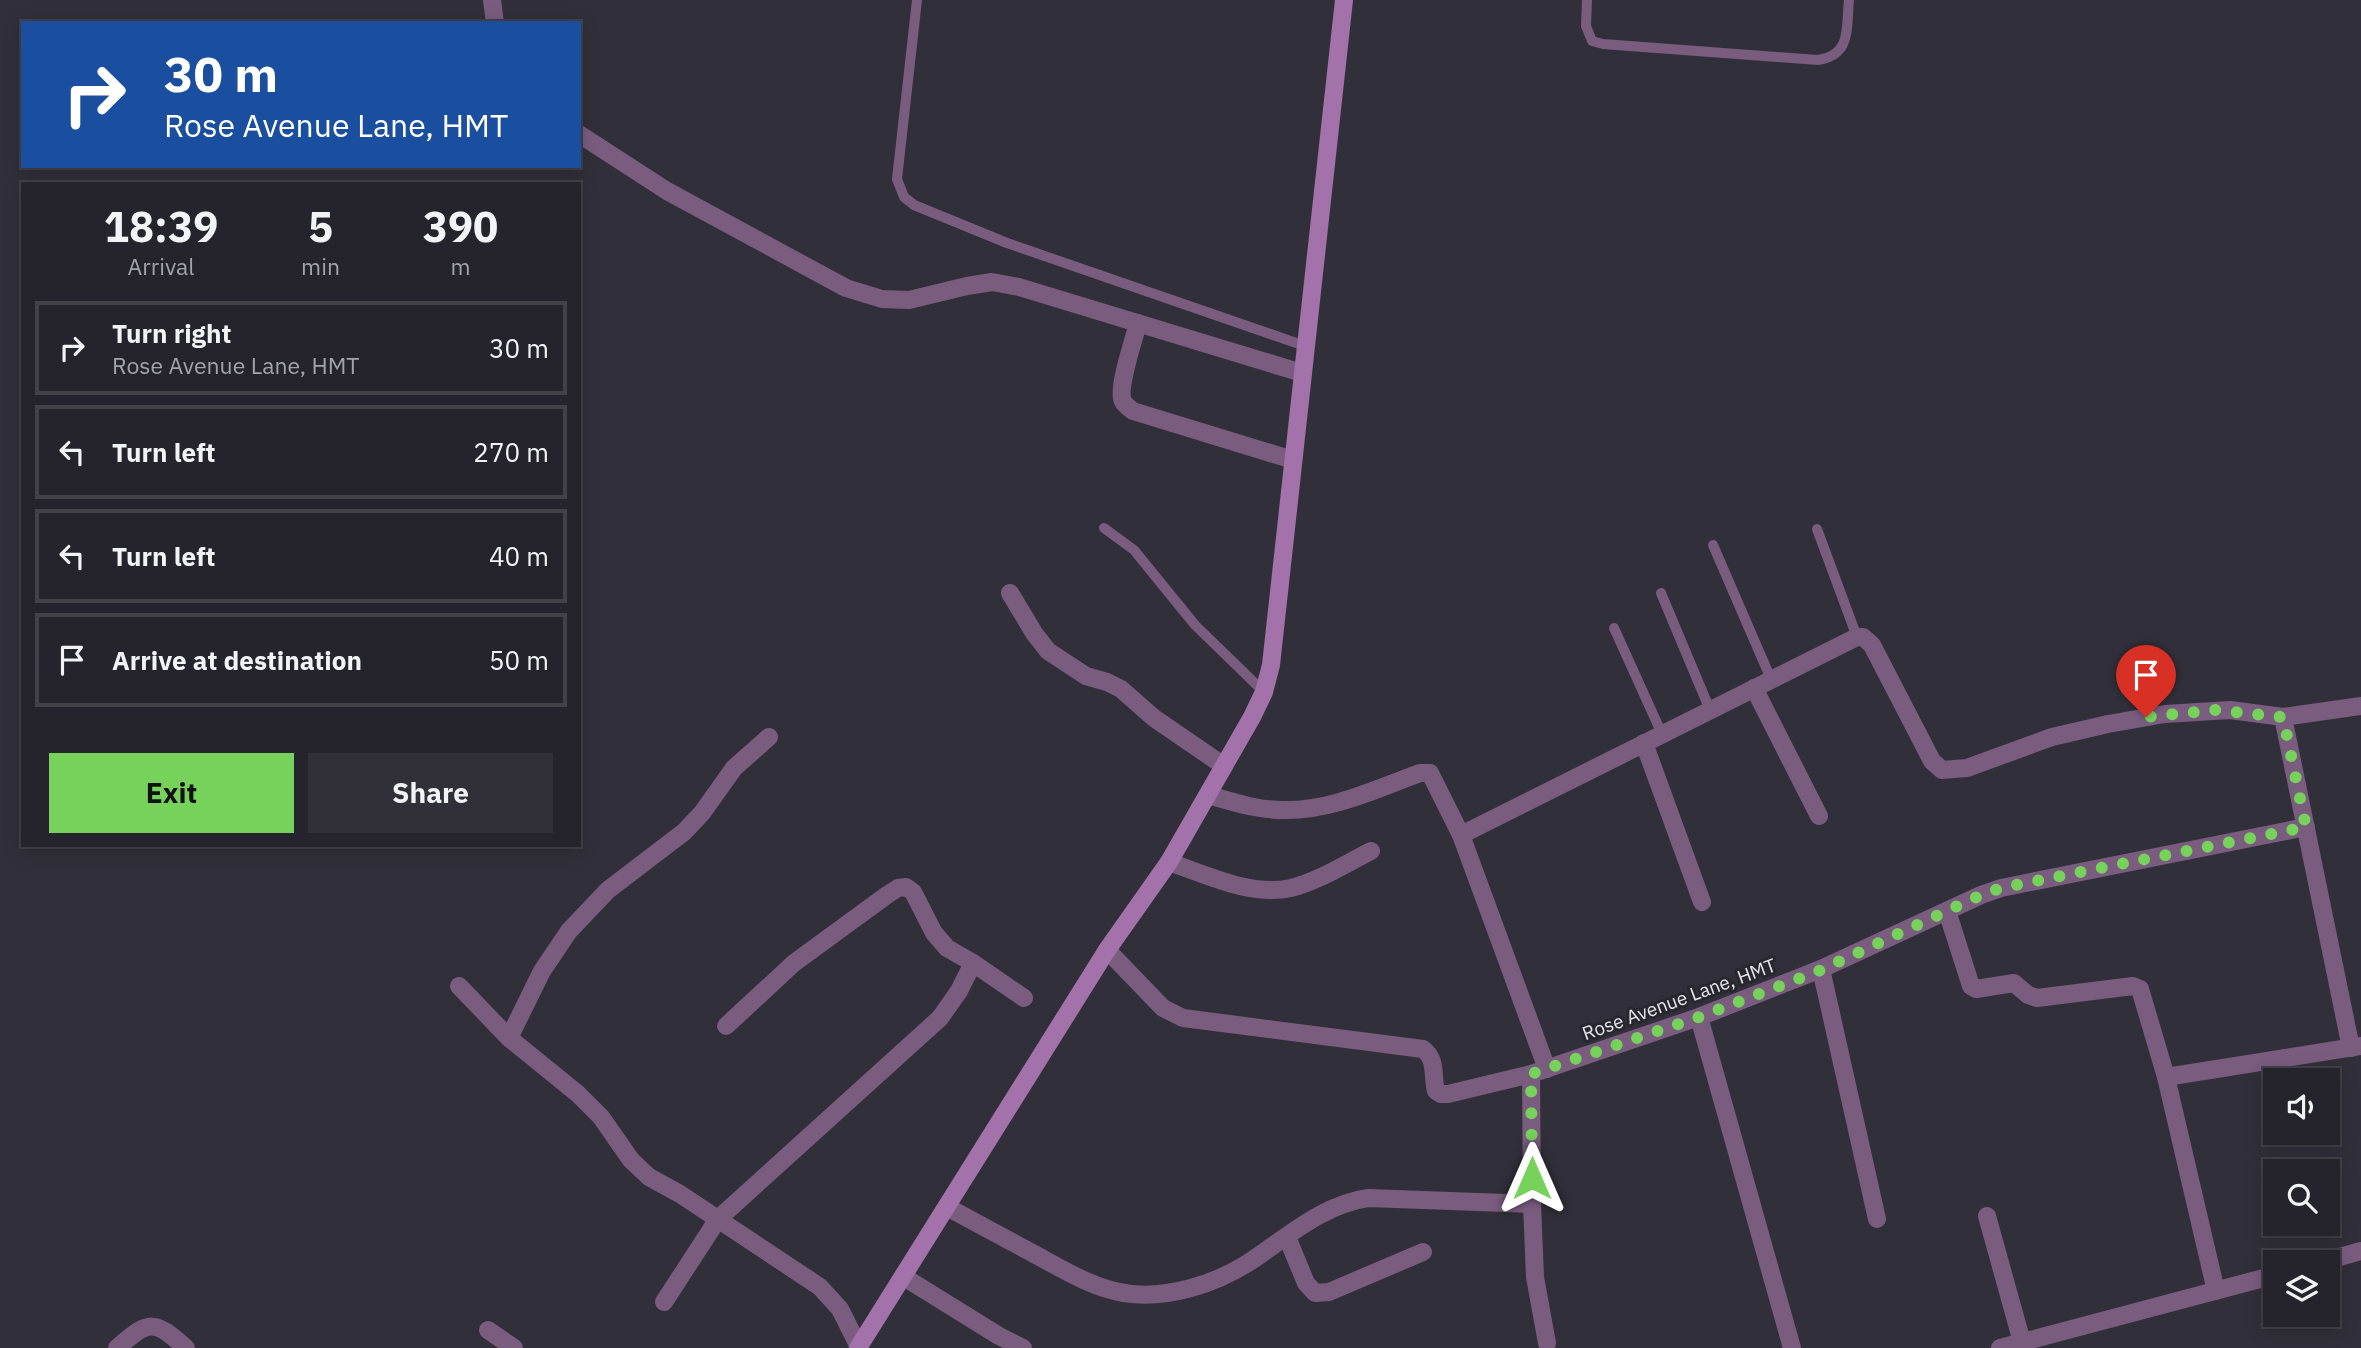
<!DOCTYPE html>
<html lang="en">
<head>
<meta charset="utf-8">
<style>
	:root { --surface:#25242c; --page:#313038; --text:#f1f3f6; --muted:#a3a4a9; --line:#424148; --accent:#76d25a }
	body { margin:0; font-family:"IBM Plex Sans",sans-serif; background:var(--page); color:var(--text); height:100vh; display:flex; flex-direction:column; font-size:26px; white-space:nowrap }
	* { box-sizing:border-box; margin:0 }
	p { font-size:23px; color:var(--muted) }
	.icon { flex:none; width:38px; height:38px; fill:none; stroke:currentColor; stroke-width:2; stroke-linecap:round; stroke-linejoin:round }
	.map { position:relative; flex:1; overflow:hidden }
	.panel { position:absolute; left:21px; top:182px; width:560px; height:665px; display:flex; flex-direction:column; background:var(--surface); border-radius:0px; box-shadow:0 4px 18px #0003,0 0 0 2px var(--line) }
	.panel>* { flex:none }
	.hud { position:absolute; left:21px; top:21px; width:560px; height:147px; border-radius:0px; box-shadow:0 4px 18px #0003,0 0 0 2px var(--line); background:#1a4fa0; color:#fff; overflow:hidden }
	.fabs { position:absolute; left:2263px; top:1068px; display:grid; gap:14px }
	.fabs a { display:grid; place-items:center; width:77px; height:77px; border-radius:0px; background:var(--surface); box-shadow:0 4px 18px #0003,0 0 0 2px var(--line); font-size:35px }
	.pin { position:absolute; display:grid; place-items:center; width:60px; height:60px; color:#fff; margin:-72px -30px; border-radius:50% 50% 50% 0; rotate:-45deg; box-shadow:0 0 7px #0007 }
	.pin .icon { rotate:45deg }
	.me { position:absolute; width:77px; margin:-38px; rotate:0deg; stroke-linejoin:round; filter:drop-shadow(0 0 5px #0008) }
	.turn { display:flex; align-items:center; gap:24px; height:147px; padding:0 28px; font-size:32px }
	.turn .icon { width:91px; height:91px; stroke-width:2.5 }
	.turn b { display:block; font-size:49px; line-height:60px }
	.eta { display:flex; justify-content:space-evenly; align-items:center; height:119px; text-align:center }
	.eta b { font-size:42px; font-weight:700; line-height:49px }
	.action { display:flex; gap:14px; margin-top:auto; padding:14px 28px }
	.action a { flex:1; height:80px; border-radius:0px; background:var(--accent); color:#111; font-size:28px; font-weight:700; line-height:80px; text-align:center }
	.action a+a { background:var(--page); color:var(--text) }
	ul { padding:0; list-style:none }
	li { display:flex; align-items:center; gap:21px; height:94px; margin:0 14px 10px; padding:0 14px; border:4px solid var(--line); border-radius:0px }
	li div { flex:1 }
	li b { display:block; font-size:26px }
	li em { font-style:normal }
	.map>svg:first-child { display:block }
	.lines { fill:none; stroke-linecap:round; stroke-linejoin:round }
	.lane { stroke:#7a5c7f; stroke-width:10 }
	.street { stroke:#7a5c7f; stroke-width:18 }
	.secondary { stroke:#a372ab; stroke-width:18 }
	.route { stroke:#76d25a; stroke-width:12; stroke-dasharray:0 21.6 }
	.labels { text-anchor:middle; stroke-width:6; stroke-linejoin:round; paint-order:stroke }
	.street-label { font-size:19px; fill:#e6e6ec; stroke:#28262f }
</style>
</head>
<body>
<div class="map">
<svg width="2361" height="1348" viewBox="0 0 2361 1348">
	<rect width="100%" height="100%" fill="#31303a"/>
	<g class="lines">
		<g class="lane">
			<polyline points="917,0 897,179 904,197 914,205 1007,243 1305,346"/>
			<path d="M1587,0l-1,26 6,15 11,3 215,16c34,-5 28,-32 31,-60"/>
			<polyline points="1104,528 1134,550 1195,625 1264,692"/>
			<polyline points="1817,529 1857,637"/>
			<polyline points="1713,545 1771,679"/>
			<polyline points="1661,593 1710,710"/>
			<polyline points="1614,628 1662,734"/>
		</g>
		<g class="street">
			<polyline points="492,0 495,23"/>
			<polyline points="579,134 667,191 846,288 882,299 909,300 967,286 992,282 1019,287 1302,373"/>
			<path d="M1138,323c-4,17 -19,59 -16,75 1,6 6,9 11,13l160,49"/>
			<polyline points="1010,593 1034,633 1048,651 1086,676 1107,682 1121,689 1154,718 1224,766"/>
			<polyline points="1754,688 1819,816"/>
			<polyline points="2283,717 2351,1048"/>
			<polyline points="1644,743 1702,902"/>
			<path d="M1208,795c25,7 49,15 75,15 48,1 93,-21 137,-37h10l31,62 86,234"/>
			<polyline points="1461,835 1857,637 1863,637 1872,645 1932,761 1942,770 1967,768 2052,737 2108,724 2165,714 2230,710 2283,717 2361,706"/>
			<path d="M1169,862c38,13 82,35 122,26 26,-6 56,-25 80,-37"/>
			<polyline points="1947,911 1971,986 1976,989 2014,983 2028,995 2037,998 2133,986 2140,989 2166,1077 2216,1291"/>
			<path d="M1107,950l56,58 20,10 240,31c14,10 9,27 13,42l5,3h7l83,-20 168,-57 122,-48 160,-74 20,-7 305,-61"/>
			<polyline points="1821,969 1877,1219"/>
			<polyline points="459,986 509,1038 578,1094 601,1117 631,1160 649,1177 680,1194 820,1287 840,1309 859,1347"/>
			<polyline points="1699,1017 1792,1348"/>
			<polyline points="726,1026 794,963 887,895 898,888 906,887 913,892 934,933 947,948 973,963 1024,998"/>
			<polyline points="509,1038 542,971 569,931 608,890 684,832 702,813 734,768 769,737"/>
			<polyline points="1531,1074 1532,1204 1535,1277 1547,1343"/>
			<polyline points="2166,1077 2361,1046"/>
			<path d="M947,1207c30,16 59,32 89,48 28,15 57,33 88,38 42,7 92,-9 127,-32 36,-24 73,-57 117,-63l164,6"/>
			<polyline points="1987,1216 2022,1342"/>
			<polyline points="1287,1237 1306,1283 1315,1293 1329,1292 1423,1252"/>
			<polyline points="2322,1262 2361,1251"/>
			<polyline points="904,1277 999,1336 1023,1348"/>
			<polyline points="664,1302 718,1219 940,1018 959,991 973,963"/>
			<polyline points="488,1330 514,1348"/>
			<path d="M117,1348c33,-29 37,-28 69,0"/>
			<polyline points="2000,1348 2275,1275"/>
		</g>
		<polyline class="secondary" points="858,1348 1107,950 1169,862 1252,717 1264,692 1271,665 1344,0"/>
	</g>
	<g class="lines">
		<polyline class="route" points="1532,1178 1531,1074 1699,1017 1821,970 1981,895 2001,888 2306,827 2283,717 2215,710 2146,717"/>
	</g>
	<g class="labels">
		<g class="street-label">
			<text transform="translate(1679 999) rotate(-20)" y="7">Rose Avenue Lane, HMT</text>
		</g>
	</g>
</svg>
<div class="fabs">
<a><svg class="icon" aria-label="sound" viewBox="0 0 24 24"><path d="M4 9h4l5-4v14l-5-4H4zM17 9q2 3 0 6"/></svg></a>
<a><svg class="icon" aria-label="search" viewBox="0 0 24 24"><circle cx="10" cy="10" r="6"/><path d="M15 15l6 6"/></svg></a>
<a><svg class="icon" aria-label="layers" viewBox="0 0 24 24"><path d="M12 4l9 5-9 5-9-5zM3 14l9 5 9-5"/></svg></a>
</div>
<div class="pin" style="left:2146px;top:717px;background:#d93025"><svg class="icon" aria-label="arrive" viewBox="0 0 24 24"><path d="M6 21V4h12l-3 4 3 4H6"/></svg></div>
<svg class="me" style="left:1532px;top:1178px" viewBox="-20 -20 40 40"><path d="M0-17L14 15 0 8-14 15z" fill="#76d25a" stroke="#fff" stroke-width="4"/></svg>
<div class="hud">
<div class="turn"><svg class="icon" aria-label="right" viewBox="0 0 24 24"><path d="M7 20v-9h11M14 6l5 5-5 5"/></svg><div><b>30 m</b>Rose Avenue Lane, HMT</div></div>
</div>
<section class="panel">
<div class="eta">
<div><b>18:39</b><p>Arrival</p></div>
<div><b>5</b><p>min</p></div>
<div><b>390</b><p>m</p></div>
</div>
<ul>
<li><svg class="icon" aria-label="right" viewBox="0 0 24 24"><path d="M7 20v-9h11M14 6l5 5-5 5"/></svg><div><b>Turn right</b><p>Rose Avenue Lane, HMT</p></div><em>30 m</em></li>
<li><svg class="icon" aria-label="left" viewBox="0 0 24 24"><path d="M17 20v-9H6M10 6l-5 5 5 5"/></svg><div><b>Turn left</b></div><em>270 m</em></li>
<li><svg class="icon" aria-label="left" viewBox="0 0 24 24"><path d="M17 20v-9H6M10 6l-5 5 5 5"/></svg><div><b>Turn left</b></div><em>40 m</em></li>
<li><svg class="icon" aria-label="arrive" viewBox="0 0 24 24"><path d="M6 21V4h12l-3 4 3 4H6"/></svg><div><b>Arrive at destination</b></div><em>50 m</em></li>
</ul>
<div class="action"><a>Exit</a><a>Share</a></div>
</section>
</div>
</body>
</html>
